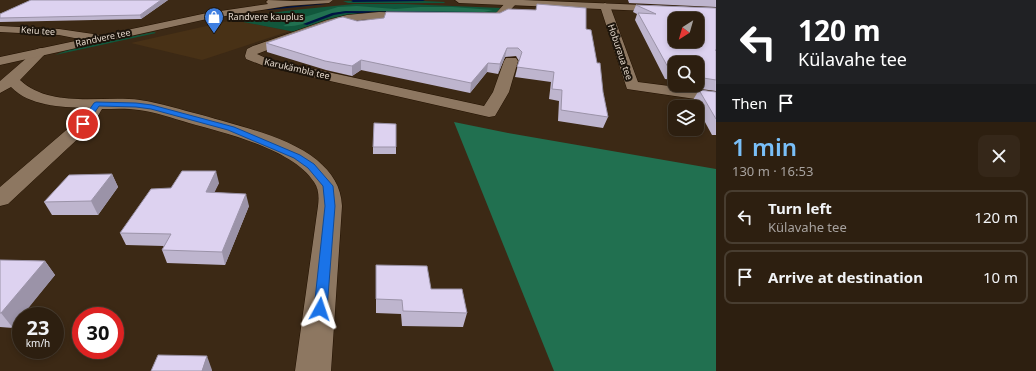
<!DOCTYPE html>
<html lang="en">
<head>
<meta charset="utf-8">
<style>
	:root { --surface:#2d1f10; --page:#352719; --text:#f1f3f6; --muted:#a7a29f; --line:#483d30; --accent:#79bff8 }
	body { margin:0; font-family:"Noto Sans",sans-serif; background:var(--page); color:var(--text); height:100vh; display:flex; flex-direction:column; font-size:15px; white-space:nowrap }
	* { box-sizing:border-box; margin:0 }
	p { font-size:13px; color:var(--muted) }
	.icon { flex:none; width:22px; height:22px; fill:none; stroke:currentColor; stroke-width:2; stroke-linecap:round; stroke-linejoin:round }
	.map { position:relative; flex:1; overflow:hidden }
	.side { display:flex; flex-direction:column; background:var(--surface); width:320px }
	.side>* { flex:none }
	.banner { background:#202124; color:#fff; overflow:hidden }
	.needle { width:26px; rotate:217deg }
	.buttons { position:absolute; left:668px; top:12px; display:grid; gap:8px }
	.buttons a { display:grid; place-items:center; width:36px; height:36px; border-radius:8px; background:var(--surface); box-shadow:0 2px 6px #0003,0 0 0 1px var(--line); font-size:20px }
	.speed { position:absolute; left:12px; top:307px; display:flex; gap:8px; font-size:20px; font-weight:700; text-align:center }
	.speed>* { display:grid; place-content:center; width:52px; height:52px; border-radius:50%; background:var(--surface); box-shadow:0 2px 6px #0003,0 0 0 1px var(--line); line-height:1 }
	.speed small { font-size:10px; font-weight:400 }
	.speed .limit { border:6px solid #d22; background:#fff; color:#111 }
	.pin { position:absolute; display:grid; place-items:center; width:34px; height:34px; color:#fff; margin:-17px; border:2px solid #fff; border-radius:50%; box-shadow:0 1px 4px #0007 }
	.me { position:absolute; width:44px; margin:-22px; rotate:5deg; stroke-linejoin:round; filter:drop-shadow(0 0 3px #0008) }
	.turn { display:flex; align-items:center; gap:14px; height:84px; padding:0 16px; font-size:18px }
	.turn .icon { width:52px; height:52px; stroke-width:2.5 }
	.turn b { display:block; font-size:28px; line-height:34px }
	.then { display:flex; align-items:center; height:38px; padding:0 16px; background:#0003; gap:8px; font-size:15px }
	.round { display:grid; place-items:center; flex:none; width:42px; height:42px; border-radius:8px; background:var(--page) }
	.overview { display:flex; align-items:center; justify-content:space-between; height:68px; padding:0 16px }
	h1 { font-size:24px; font-weight:600; line-height:30px; color:var(--accent) }
	ul { padding:0; list-style:none }
	li { display:flex; align-items:center; gap:12px; height:54px; margin:0 8px 6px; padding:0 8px; border:2px solid var(--line); border-radius:8px }
	li div { flex:1 }
	li b { display:block; font-size:15px }
	li em { font-style:normal }
	main { display:flex; flex:1; min-height:0 }
	.map>svg:first-child { display:block }
	.built { fill:#483116 }
	.green { fill:#11573c }
	.forest { fill:#217050 }
	.lines { fill:none; stroke-linecap:round; stroke-linejoin:round }
	.stream { fill:#001443; fill-rule:evenodd }
	.street-casing { stroke:#210; stroke-width:1 }
	.secondary-casing { stroke:#210; stroke-width:1 }
	.street { fill:#8d7761; fill-rule:evenodd }
	.secondary { fill:#8d7761; fill-rule:evenodd }
	.wall { fill:#beb5ce }
	.shaded-wall { fill:#9b93a8 }
	.building { fill:#ddd2f0; stroke:#9b93a8; fill-rule:evenodd }
	.route { fill:#1a73e8; stroke:#114b97 }
	.labels { text-anchor:middle; stroke-width:4; stroke-linejoin:round; paint-order:stroke }
	.far-poi-label { font-size:9px; fill:#e4d8cc; stroke:#1c140b; text-anchor:start }
	.far-street-label { font-size:9px; fill:#e4d8cc; stroke:#1c140b }
</style>
</head>
<body>
<main>
<div class="map">
<svg width="716" height="371" viewBox="0 0 716 371">
	<rect width="100%" height="100%" fill="#3c2915"/>
	<polygon class="built" points="233,20 290,31 202,60 131,43"/>
	<g class="green">
		<polygon points="403,0 445,2 444,3 348,3 343,1"/>
		<polygon points="354,4 404,4 501,8 496,13 383,14 295,32 233,20 285,11"/>
		<polygon points="154,32 156,33 55,55 71,49"/>
	</g>
	<g class="forest">
		<path d="M357,6l38,3 25,-2h33l40,3 -14,3 -134,-2c-21,4 -41,17 -62,15l18,-8 37,-11z"/>
		<polygon points="454,122 508,133 716,169 716,371 554,371"/>
	</g>
	<g class="lines">
		<g class="stream">
			<polygon points="353,0 423,0 425,1 353,2 351,1"/>
			<polygon points="325,2 326,4 268,10 266,9"/>
			<polygon points="346,11 483,12 485,13 483,14 346,13 334,15 307,25 303,24 332,13"/>
		</g>
		<defs>
			<g id="street">
				<polygon points="508,0 514,0 516,4 503,18 475,19 470,16 475,13 496,13"/>
				<polygon points="605,3 610,6 638,82 716,92 716,102 627,89 600,6"/>
				<path d="M379,12l35,1 5,3c-4,5 -12,3 -18,3 -22,-1 -44,0 -66,5l-78,30 11,5 216,47 9,-14 11,-31 2,-3h10l2,3 -9,31 -14,24 -6,1 -225,-51 -18,-7 -1,-3 2,-7 6,-3 74,-26 20,-5z"/>
				<polygon points="0,26 59,29 100,35 104,37 106,39 104,41 100,43 59,35 0,32"/>
				<path d="M41,48l4,1 2,3 -27,28c31,29 82,15 120,20 21,3 41,10 62,15 36,11 85,21 115,45 15,13 24,26 25,46l-11,165h-36l23,-165c1,-8 1,-17 -4,-24 -21,-33 -89,-49 -125,-59 -17,-5 -33,-11 -50,-13 -13,-2 -25,-1 -37,-1l-7,12 -12,13 -75,70 -8,2v-19l71,-61 11,-12 3,-6c-24,-1 -56,-2 -74,-21l-11,6v-12l37,-32z"/>
			</g>
			<g id="secondary">
				<polygon points="268,0 294,1 333,0 329,3 287,6 207,19 0,65 0,57 207,13 268,4 266,2"/>
				<polygon points="455,0 523,0 716,8 716,14 459,3"/>
			</g>
		</defs>
		<use href="#street" class="street-casing"/>
		<use href="#secondary" class="secondary-casing"/>
		<use href="#street" class="street"/>
		<use href="#secondary" class="secondary"/>
	</g>
	<g class="wall">
		<polygon points="31,0 168,0 141,19 0,22 0,14"/>
		<polygon points="628,0 716,0 716,7 629,3"/>
		<polygon points="636,5 716,8 716,91 686,87 685,85 697,85 697,63 675,63 675,80 665,79 635,20 637,14 633,12"/>
		<polygon points="357,21 586,29 597,63 608,117 603,128 558,121 559,101 549,99 551,82 515,77 519,61 516,56 505,57 498,74 487,72 470,93 361,70 352,76 326,70 267,52 266,43"/>
		<polygon points="699,90 716,92 716,135 712,135 693,100"/>
		<rect x="373" y="147" width="23" height="7"/>
		<polygon points="112,174 118,187 98,215 52,215 44,202"/>
		<polygon points="219,183 214,192 249,206 225,265 167,263 162,250 164,246 126,245 120,233 171,188"/>
		<polygon points="0,260 45,261 55,275 21,316 21,318 13,328 0,327"/>
		<polygon points="376,265 431,289 467,313 463,327 402,326 401,314 376,313"/>
	</g>
	<g class="shaded-wall">
		<polygon points="161,0 168,0 141,19 140,15"/>
		<polygon points="507,48 505,57 498,74 500,64"/>
		<polygon points="361,60 361,70 352,76 352,66"/>
		<polygon points="488,63 487,72 470,93 471,83"/>
		<polygon points="216,171 219,183 209,204 206,192"/>
		<polygon points="112,174 118,187 98,215 91,201"/>
		<polygon points="246,194 249,206 225,265 222,252"/>
		<polygon points="45,261 55,275 22,316 21,316 21,318 13,328 1,313"/>
		<polygon points="207,356 212,370 212,371 202,371"/>
	</g>
	<g class="building">
		<polygon points="31,0 161,0 140,15 0,18 0,14"/>
		<polygon points="537,4 586,8 586,29 591,30 597,63 600,63 603,92 608,117 561,110 562,90 552,89 554,72 517,67 522,52 518,48 507,48 500,64 488,63 471,83 361,60 352,66 325,61 266,43 338,18 343,17 357,21 384,18 386,12 500,13 508,9 536,10"/>
		<path d="M636,5l80,3v42h-1l1,1v29l-19,-3v-14h-22v7l-6,-1 -31,-56 18,1zM675,19h22v22h-22z"/>
		<polygon points="699,90 716,92 716,119"/>
		<polygon points="374,123 396,124 396,147 373,147"/>
		<polygon points="182,171 216,171 206,192 246,194 222,252 162,250 171,234 120,233 151,189 171,188"/>
		<polygon points="112,174 91,201 44,202 69,175"/>
		<polygon points="0,260 45,261 1,313 0,313"/>
		<polygon points="376,265 427,266 431,289 462,289 467,313 403,311 402,300 376,299"/>
		<polygon points="158,355 207,356 202,371 151,371"/>
	</g>
	<polygon class="route" points="96,102 136,103 152,105 234,127 300,155 314,164 333,186 335,206 327,309 325,313 320,314 316,313 314,309 325,206 323,186 308,168 294,158 228,130 151,109 136,107 99,106 86,125 81,125 81,122 94,103"/>
	<defs>
		<symbol id="shop-pin" viewBox="-11 -11 22 30"><path d="M0 17L-7.5 6A9.5 9.5 0 1 1 7.5 6Z" fill="#3f7fe0" stroke="#1c140b"/><path d="M-5-2.5h2.3a2.7 3.5 0 0 1 5.4 0H5L5.5 6h-11ZM-1.5-2.5h3a1.5 2.3 0 0 0-3 0Z" fill="#fff"/></symbol>
	</defs>
	<g fill-rule="evenodd">
		<use href="#shop-pin" x="203" y="6" width="22" height="30"/>
	</g>
	<g class="labels">
		<g class="far-poi-label">
			<text x="228" y="20">Randvere kauplus</text>
		</g>
		<g class="far-street-label">
			<text transform="translate(38 31) rotate(4)" y="3">Keiu tee</text>
			<text transform="translate(103 38) rotate(-12)" y="3">Randvere tee</text>
			<text transform="translate(620 52) rotate(71)" y="3">Hoburaua tee</text>
			<text transform="translate(297 69) rotate(13)" y="3">Karukämbla tee</text>
		</g>
	</g>
</svg>
<div class="buttons">
<a><svg class="needle" viewBox="-14 -14 28 28"><path d="M0-13l5 13h-10z" fill="#e53935"/><path d="M0 13l5-13h-10z" fill="#a7a29f"/></svg></a>
<a><svg class="icon" aria-label="search" viewBox="0 0 24 24"><circle cx="10" cy="10" r="6"/><path d="M15 15l6 6"/></svg></a>
<a><svg class="icon" aria-label="layers" viewBox="0 0 24 24"><path d="M12 4l9 5-9 5-9-5zM3 14l9 5 9-5"/></svg></a>
</div>
<div class="speed"><div>23<small>km/h</small></div><div class="limit">30</div></div>
<div class="pin" style="left:83px;top:124px;background:#d93025"><svg class="icon" aria-label="arrive" viewBox="0 0 24 24"><path d="M6 21V4h12l-3 4 3 4H6"/></svg></div>
<svg class="me" style="left:320px;top:309px" viewBox="-20 -20 40 40"><path d="M0-17L14 15 0 8-14 15z" fill="#1a73e8" stroke="#fff" stroke-width="4"/></svg>
</div>
<section class="side">
<div class="banner">
<div class="turn"><svg class="icon" aria-label="left" viewBox="0 0 24 24"><path d="M17 20v-9H6M10 6l-5 5 5 5"/></svg><div><b>120 m</b>Külavahe tee</div></div>
<div class="then">Then<svg class="icon" aria-label="arrive" viewBox="0 0 24 24"><path d="M6 21V4h12l-3 4 3 4H6"/></svg></div>
</div>
<div class="overview"><div><h1>1 min</h1><p>130 m · 16:53</p></div><a class="round"><svg class="icon" aria-label="close" viewBox="0 0 24 24"><path d="M6 6l12 12M18 6L6 18"/></svg></a></div>
<ul>
<li><svg class="icon" aria-label="left" viewBox="0 0 24 24"><path d="M17 20v-9H6M10 6l-5 5 5 5"/></svg><div><b>Turn left</b><p>Külavahe tee</p></div><em>120 m</em></li>
<li><svg class="icon" aria-label="arrive" viewBox="0 0 24 24"><path d="M6 21V4h12l-3 4 3 4H6"/></svg><div><b>Arrive at destination</b></div><em>10 m</em></li>
</ul>
</section>
</main>
</body>
</html>
